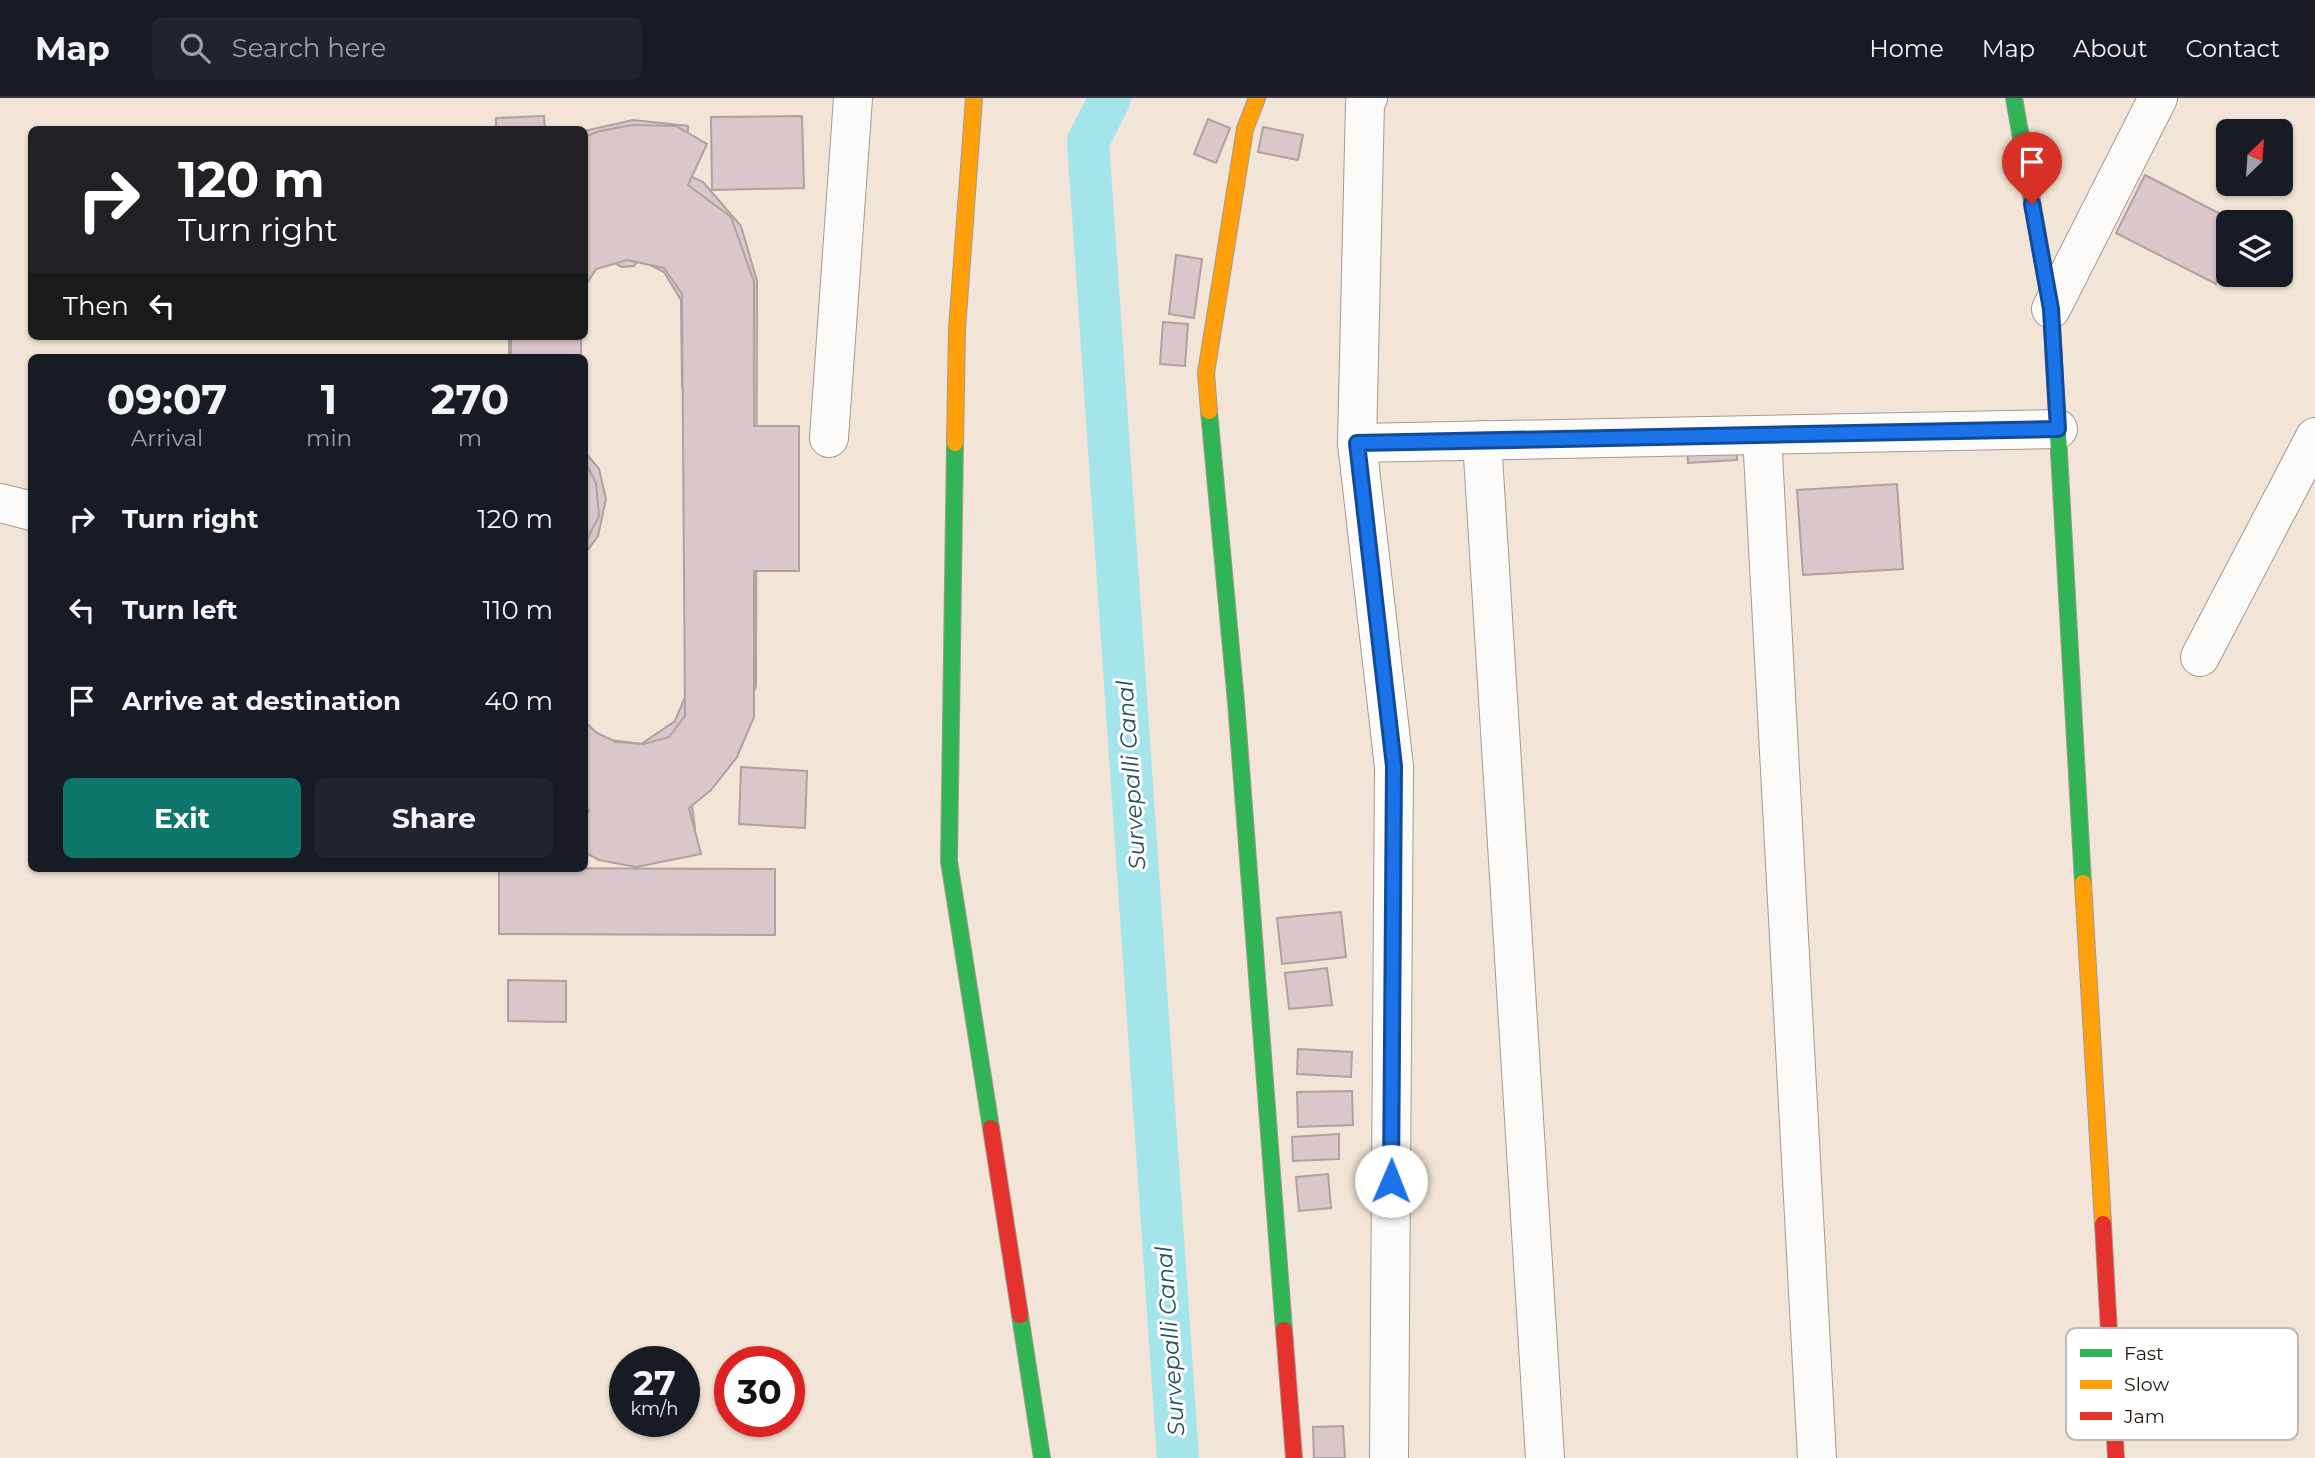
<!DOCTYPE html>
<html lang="en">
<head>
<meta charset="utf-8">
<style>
	:root { --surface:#171b24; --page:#20242c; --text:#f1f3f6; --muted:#9ea1a6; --line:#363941; --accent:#0f766e }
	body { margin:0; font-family:Montserrat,sans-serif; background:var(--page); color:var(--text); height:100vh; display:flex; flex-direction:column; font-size:26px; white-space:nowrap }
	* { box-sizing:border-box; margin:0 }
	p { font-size:23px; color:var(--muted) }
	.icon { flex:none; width:38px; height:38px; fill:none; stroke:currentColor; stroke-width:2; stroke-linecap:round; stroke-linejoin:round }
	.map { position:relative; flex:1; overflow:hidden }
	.sheet { position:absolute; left:28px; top:256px; width:560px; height:518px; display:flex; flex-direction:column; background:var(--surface); border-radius:10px; box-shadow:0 2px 5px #0004 }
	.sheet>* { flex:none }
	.guide { position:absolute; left:28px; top:28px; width:560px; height:214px; border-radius:10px; box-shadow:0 2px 5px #0004; background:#202124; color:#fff; overflow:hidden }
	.needle { width:46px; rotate:25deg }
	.buttons { position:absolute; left:2216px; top:21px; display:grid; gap:14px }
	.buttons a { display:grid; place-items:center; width:77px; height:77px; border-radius:10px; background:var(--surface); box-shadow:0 2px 5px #0004; font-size:35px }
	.speed { position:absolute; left:609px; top:1248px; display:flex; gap:14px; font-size:35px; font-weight:700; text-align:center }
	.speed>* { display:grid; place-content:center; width:91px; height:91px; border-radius:50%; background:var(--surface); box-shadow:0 2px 5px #0004; line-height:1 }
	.speed small { font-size:18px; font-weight:400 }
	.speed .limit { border:10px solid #d22; background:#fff; color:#111 }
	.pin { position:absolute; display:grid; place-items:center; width:60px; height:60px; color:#fff; margin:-72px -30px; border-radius:50% 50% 50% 0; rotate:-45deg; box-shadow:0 0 7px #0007 }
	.pin .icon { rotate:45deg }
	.me { position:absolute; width:77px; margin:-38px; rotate:1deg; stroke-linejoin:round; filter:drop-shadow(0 0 5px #0008) }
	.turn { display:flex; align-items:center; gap:24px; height:147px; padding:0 35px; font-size:32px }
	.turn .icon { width:91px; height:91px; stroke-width:2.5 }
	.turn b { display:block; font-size:49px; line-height:60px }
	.then { display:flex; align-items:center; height:66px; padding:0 35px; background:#0003; gap:14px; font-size:26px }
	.eta { display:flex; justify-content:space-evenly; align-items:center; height:119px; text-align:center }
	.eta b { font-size:42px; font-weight:700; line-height:49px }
	.primary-button { display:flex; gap:14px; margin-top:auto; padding:14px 35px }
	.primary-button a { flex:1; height:80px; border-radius:10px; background:var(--accent); color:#fff; font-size:28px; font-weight:700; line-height:80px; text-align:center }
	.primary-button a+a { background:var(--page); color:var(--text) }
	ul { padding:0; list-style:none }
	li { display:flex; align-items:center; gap:21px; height:91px; padding:0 35px }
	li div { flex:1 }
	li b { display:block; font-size:26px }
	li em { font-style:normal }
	header { display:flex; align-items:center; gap:42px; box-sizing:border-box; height:98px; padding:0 35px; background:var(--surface); border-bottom:2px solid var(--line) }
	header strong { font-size:33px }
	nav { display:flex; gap:38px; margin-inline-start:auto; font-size:24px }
	.search { width:490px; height:63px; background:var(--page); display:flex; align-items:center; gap:18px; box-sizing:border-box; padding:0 24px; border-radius:10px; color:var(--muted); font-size:26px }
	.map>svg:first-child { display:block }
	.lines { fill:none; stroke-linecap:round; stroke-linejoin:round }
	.canal { stroke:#a4e4eb; stroke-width:42 }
	.building { fill:#dac7c9; stroke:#ada29f; stroke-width:2 }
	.street-casing { stroke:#a49a90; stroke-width:40 }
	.fast-casing { stroke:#a49a90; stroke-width:18 }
	.slow-casing { stroke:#a49a90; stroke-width:18 }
	.jam-casing { stroke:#a49a90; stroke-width:18 }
	.street { stroke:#fdfbf9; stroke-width:38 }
	.fast { stroke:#30b455; stroke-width:16 }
	.slow { stroke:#ff9f0a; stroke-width:16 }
	.jam { stroke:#e5322d; stroke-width:16 }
	.route-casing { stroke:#114b97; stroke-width:18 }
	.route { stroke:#1a73e8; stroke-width:12 }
	.labels { text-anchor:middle; stroke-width:6; stroke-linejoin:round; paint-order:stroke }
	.water-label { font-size:23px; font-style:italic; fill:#245057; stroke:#fff }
	.key { fill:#fff; stroke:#bcbab7; stroke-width:2 }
	.key-label { font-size:19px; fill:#21180f }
</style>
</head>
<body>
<header>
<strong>Map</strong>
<div class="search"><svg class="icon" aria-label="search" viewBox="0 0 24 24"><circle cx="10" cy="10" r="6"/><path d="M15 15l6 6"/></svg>Search here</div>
<nav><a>Home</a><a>Map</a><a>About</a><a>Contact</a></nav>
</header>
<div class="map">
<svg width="2315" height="1360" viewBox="0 0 2315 1360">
	<rect width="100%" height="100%" fill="#f2e5d7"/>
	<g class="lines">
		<polyline class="canal" points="1110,0 1088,44 1178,1360"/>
	</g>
	<g class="building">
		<polygon points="544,18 545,32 496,32 496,20"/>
		<polygon points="802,18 804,90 712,92 711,19"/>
		<polygon points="1208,21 1230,30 1216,65 1194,56"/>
		<polygon points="633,22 688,28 688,63 666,52 648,51 650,69 669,68 703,84 741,128 757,183 756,588 736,638 708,672 667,693 652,694 654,710 692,707 695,730 646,745 584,737 584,710 601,713 619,712 618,696 598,696 584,688 584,626 603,641 641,646 675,623 687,594 686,291 682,290 681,202 664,174 639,161 634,168 621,169 610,161 584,177 584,79 605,72 620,71 619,50 584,58 584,33"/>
		<polygon points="632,27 676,28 707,46 688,87 731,119 754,184 754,328 799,328 799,473 754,473 754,619 737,659 711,692 689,710 701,756 636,769 599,762 584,754 584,722 589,712 584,709 584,623 597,635 616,644 644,646 669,639 685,618 682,196 664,170 627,162 596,171 584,190 584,39 600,33"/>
		<polygon points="1263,29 1303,37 1298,62 1258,54"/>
		<polygon points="2145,77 2236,124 2228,124 2228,162 2216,186 2116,135"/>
		<polygon points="1176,157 1202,161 1194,220 1169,216"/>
		<polygon points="1163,224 1188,226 1185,268 1160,266"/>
		<polygon points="509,238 571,238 570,259 509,259"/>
		<rect x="511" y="238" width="70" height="21"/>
		<polygon points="1737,344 1737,362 1688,365 1687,346"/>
		<polygon points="584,353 599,371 606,401 598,438 584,457"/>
		<polygon points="584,362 596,385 599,418 584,447"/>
		<polygon points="1897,386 1903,471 1803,477 1797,392"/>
		<polygon points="741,669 807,673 805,730 739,726"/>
		<polygon points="499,770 775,771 775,837 499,836"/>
		<polygon points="1341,814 1346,859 1282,866 1277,820"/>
		<polygon points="1327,870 1332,907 1289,911 1285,875"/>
		<polygon points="508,882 566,883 566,924 508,923"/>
		<polygon points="1298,951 1352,954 1351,979 1297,976"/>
		<polygon points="1352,993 1353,1027 1298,1029 1297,994"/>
		<polygon points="1339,1036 1339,1061 1293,1063 1292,1039"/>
		<polygon points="1328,1076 1331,1110 1299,1113 1296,1079"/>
		<polygon points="1343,1328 1345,1360 1314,1360 1313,1329"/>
	</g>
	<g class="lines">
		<defs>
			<g id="street">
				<polyline points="1368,0 1365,5 1357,345 1394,669 1389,1360"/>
				<polyline points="2051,211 2158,0"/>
				<polyline points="1762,337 1817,1360"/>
				<polyline points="829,340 853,0"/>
				<polyline points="1482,342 1545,1360"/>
				<polyline points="1357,345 2058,331"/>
				<polyline points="0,405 32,413"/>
				<polyline points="2200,559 2315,339"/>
			</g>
			<g id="fast">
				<polyline points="2014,0 2051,211 2083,785"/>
				<polyline points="1209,313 1236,604 1284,1232"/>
				<polyline points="955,345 949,763 991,1030"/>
				<polyline points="1020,1217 1042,1360"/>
			</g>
			<g id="slow">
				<polyline points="1209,313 1206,275 1245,31 1257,0"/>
				<polyline points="955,345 957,231 974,0"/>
				<polyline points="2083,785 2103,1126"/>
			</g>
			<g id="jam">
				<polyline points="991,1030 1020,1217"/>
				<polyline points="2103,1126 2116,1360"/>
				<polyline points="1284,1232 1294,1360"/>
			</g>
		</defs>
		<use href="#street" class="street-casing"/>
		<use href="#fast" class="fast-casing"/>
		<use href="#slow" class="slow-casing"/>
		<use href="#jam" class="jam-casing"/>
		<use href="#street" class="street"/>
		<use href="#fast" class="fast"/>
		<use href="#slow" class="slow"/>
		<use href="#jam" class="jam"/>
	</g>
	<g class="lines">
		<defs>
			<polyline id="route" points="1391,1083 1394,668 1357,345 2058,331 2051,211 2032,106"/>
		</defs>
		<use href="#route" class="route-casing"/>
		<use href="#route" class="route"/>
	</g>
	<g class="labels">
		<g class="water-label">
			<text transform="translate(1131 677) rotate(-94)" y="8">Survepalli Canal</text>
			<text transform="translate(1170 1243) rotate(-94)" y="8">Survepalli Canal</text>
		</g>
	</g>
	<rect x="2066" y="1230" width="232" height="112" rx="10" class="key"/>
	<rect x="2080" y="1251" width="32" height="8" fill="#30b455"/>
	<rect x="2080" y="1282" width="32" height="9" fill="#ff9f0a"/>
	<rect x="2080" y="1314" width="32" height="8" fill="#e5322d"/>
	<g class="key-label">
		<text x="2124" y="1262">Fast</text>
		<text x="2124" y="1293">Slow</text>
		<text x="2124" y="1325">Jam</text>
	</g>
</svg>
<div class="buttons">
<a><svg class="needle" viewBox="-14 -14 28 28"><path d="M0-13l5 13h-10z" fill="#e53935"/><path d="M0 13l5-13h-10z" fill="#9ea1a6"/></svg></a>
<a><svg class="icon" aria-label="layers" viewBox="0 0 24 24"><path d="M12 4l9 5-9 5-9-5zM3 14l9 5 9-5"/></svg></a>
</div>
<div class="speed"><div>27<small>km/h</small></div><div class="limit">30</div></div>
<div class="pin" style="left:2032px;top:106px;background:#d93025"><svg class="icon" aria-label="arrive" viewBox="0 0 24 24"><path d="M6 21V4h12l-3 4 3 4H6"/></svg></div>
<svg class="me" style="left:1391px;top:1083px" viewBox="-20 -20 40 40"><circle r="19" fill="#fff"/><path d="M0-13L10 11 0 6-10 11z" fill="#1a73e8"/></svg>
<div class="guide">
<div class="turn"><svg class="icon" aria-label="right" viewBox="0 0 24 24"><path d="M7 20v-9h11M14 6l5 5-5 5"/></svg><div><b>120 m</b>Turn right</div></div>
<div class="then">Then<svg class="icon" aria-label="left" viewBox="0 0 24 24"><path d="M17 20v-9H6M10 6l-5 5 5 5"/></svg></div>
</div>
<section class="sheet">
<div class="eta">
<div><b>09:07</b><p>Arrival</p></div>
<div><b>1</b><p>min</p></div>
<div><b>270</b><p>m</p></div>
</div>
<ul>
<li><svg class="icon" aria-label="right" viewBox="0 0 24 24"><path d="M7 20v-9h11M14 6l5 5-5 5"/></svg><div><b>Turn right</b></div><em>120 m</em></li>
<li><svg class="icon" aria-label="left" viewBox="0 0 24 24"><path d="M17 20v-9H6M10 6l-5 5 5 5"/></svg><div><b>Turn left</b></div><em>110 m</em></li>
<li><svg class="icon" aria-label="arrive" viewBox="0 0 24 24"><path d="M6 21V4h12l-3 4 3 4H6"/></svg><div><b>Arrive at destination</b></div><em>40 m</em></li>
</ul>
<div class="primary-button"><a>Exit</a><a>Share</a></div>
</section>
</div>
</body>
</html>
